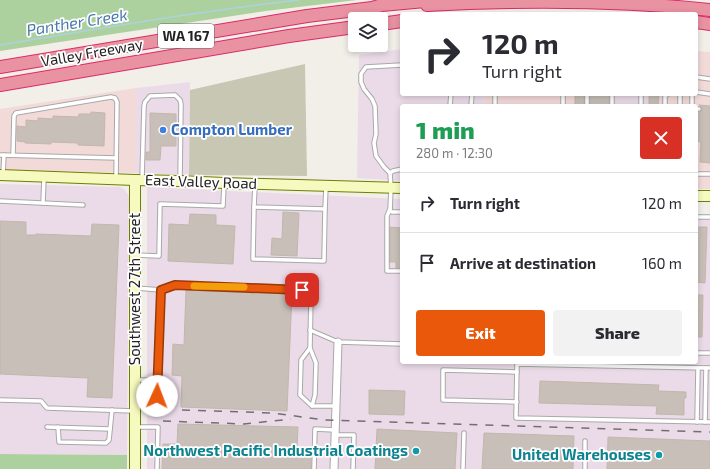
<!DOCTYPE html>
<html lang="en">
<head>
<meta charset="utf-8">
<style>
	:root { --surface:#fff; --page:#f2f2f3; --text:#2b2b33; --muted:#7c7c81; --line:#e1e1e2; --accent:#ea580c }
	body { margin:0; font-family:"Exo 2",sans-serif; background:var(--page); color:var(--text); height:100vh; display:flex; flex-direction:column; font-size:15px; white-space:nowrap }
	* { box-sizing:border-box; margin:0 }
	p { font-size:13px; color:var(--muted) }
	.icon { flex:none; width:22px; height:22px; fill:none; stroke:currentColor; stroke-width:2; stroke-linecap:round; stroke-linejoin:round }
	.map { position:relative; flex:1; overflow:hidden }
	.side { position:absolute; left:400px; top:104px; width:298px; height:260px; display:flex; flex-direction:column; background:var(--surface); border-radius:4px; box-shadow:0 2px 6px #0003 }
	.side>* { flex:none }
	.guide { position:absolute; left:400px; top:12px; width:298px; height:84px; border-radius:4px; box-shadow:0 2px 6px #0003; background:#fff; color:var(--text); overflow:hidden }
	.buttons { position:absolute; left:348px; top:12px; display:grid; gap:8px }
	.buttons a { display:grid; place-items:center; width:40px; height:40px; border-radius:4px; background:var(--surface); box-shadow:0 2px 6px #0003; font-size:20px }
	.pin { position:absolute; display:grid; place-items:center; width:34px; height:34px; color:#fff; margin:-17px; border-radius:8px; box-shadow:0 2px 6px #0006 }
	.me { position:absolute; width:44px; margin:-22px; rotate:2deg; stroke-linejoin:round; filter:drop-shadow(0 0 3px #0008) }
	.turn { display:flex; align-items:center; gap:14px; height:84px; padding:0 16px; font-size:18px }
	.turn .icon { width:52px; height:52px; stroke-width:2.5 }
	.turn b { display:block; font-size:28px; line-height:34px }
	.round { display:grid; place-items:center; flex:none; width:42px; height:42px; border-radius:4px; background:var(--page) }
	.summary { display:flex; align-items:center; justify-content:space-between; height:68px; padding:0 16px }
	h1 { font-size:24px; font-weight:800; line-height:30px; color:#1e9e55 }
	.primary-button { display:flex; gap:8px; margin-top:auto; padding:8px 16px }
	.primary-button a { flex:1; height:46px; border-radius:4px; background:var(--accent); color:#fff; font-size:16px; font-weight:800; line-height:46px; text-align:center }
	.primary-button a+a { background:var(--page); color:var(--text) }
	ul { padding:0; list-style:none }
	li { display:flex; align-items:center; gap:12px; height:60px; padding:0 16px; border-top:1px solid var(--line) }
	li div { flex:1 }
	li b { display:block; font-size:15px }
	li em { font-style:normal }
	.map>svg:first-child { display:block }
	.commercial { fill:#f2dad9 }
	.industrial { fill:#ebdbe8 }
	.construction { fill:#c7c7b4 }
	.forest { fill:#add19e }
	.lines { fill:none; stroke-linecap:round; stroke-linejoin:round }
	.stream { stroke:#aad3df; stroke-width:1.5 }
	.building { fill:#c7bfb8; stroke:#c4b6ab }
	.lane-casing { stroke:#a9a9a9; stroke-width:5.5 }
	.street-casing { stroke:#a9a9a9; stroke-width:9 }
	.secondary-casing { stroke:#707d05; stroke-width:12 }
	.highway-casing { stroke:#dc2a67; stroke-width:14 }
	.lane { stroke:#fff; stroke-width:3.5 }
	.street { stroke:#fff; stroke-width:7 }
	.secondary { stroke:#f7fabf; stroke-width:10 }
	.highway { stroke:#e892a2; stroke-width:12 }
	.rail { stroke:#707070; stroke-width:1.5; stroke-dasharray:8 8; stroke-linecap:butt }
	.route-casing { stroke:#983908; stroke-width:10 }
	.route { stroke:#ea580c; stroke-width:7 }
	.slow { stroke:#f59e0b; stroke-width:7 }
	.shop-dot { fill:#3f7fe0; stroke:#fff; stroke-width:1.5 }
	.culture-dot { fill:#0f9aa8; stroke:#fff; stroke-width:1.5 }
	.labels { text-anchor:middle; stroke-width:3.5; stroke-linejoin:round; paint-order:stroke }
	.shield { fill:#fff; stroke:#646464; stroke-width:1 }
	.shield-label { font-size:14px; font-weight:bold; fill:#222 }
	.street-label { font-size:15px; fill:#222; stroke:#fff }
	.shop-label { font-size:15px; font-weight:bold; fill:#366cbe; stroke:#fff; text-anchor:start }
	.culture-label { font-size:15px; font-weight:bold; fill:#0d838f; stroke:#fff; text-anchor:end }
	.water-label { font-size:16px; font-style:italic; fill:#4a7aab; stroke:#fff }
</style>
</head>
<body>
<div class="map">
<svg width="710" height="469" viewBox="0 0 710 469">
	<rect width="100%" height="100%" fill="#f2efe9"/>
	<g class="commercial">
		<polygon points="696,51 710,52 710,189 696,189 696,106 660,106 660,94 696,94"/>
		<polygon points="136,88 136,173 0,170 0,109"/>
		<polygon points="485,94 574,94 574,106 484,106"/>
	</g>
	<g class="industrial">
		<polygon points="402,49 402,94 485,94 484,106 402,106 402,181 357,178 359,55"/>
		<polygon points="190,82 189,175 136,173 136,88"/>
		<rect x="574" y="94" width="86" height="12"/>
		<polygon points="0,184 120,187 124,189 129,196 127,455 0,454"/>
		<polygon points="147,187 402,199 402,362 696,362 696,214 710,214 710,469 147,469"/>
	</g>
	<polygon class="construction" points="305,64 307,176 189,175 190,90"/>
	<g class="forest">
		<polygon points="0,0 357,0 266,11 0,51"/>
		<polygon points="0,454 127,455 127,469 0,469"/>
	</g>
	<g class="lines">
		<path class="stream" d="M0,45c99,-16 199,-34 299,-45"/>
	</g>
	<g class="building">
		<rect x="575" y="94" width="9" height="12"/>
		<rect x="590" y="94" width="19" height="12"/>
		<polygon points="649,94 659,94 658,106 649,106"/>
		<polygon points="699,105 710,106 710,163 700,162 701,142 696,141 697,112 701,112 702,109 702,107"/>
		<polygon points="91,112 105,113 104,146 78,145 78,143 51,142 51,144 25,143 25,142 17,141 17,126 26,127 26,120 38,121 38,118 53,119 53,116 78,117 79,114 91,114"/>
		<polygon points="150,113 176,114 176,146 161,146 160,160 146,160 146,152 150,152"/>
		<polygon points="283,212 299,213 297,256 271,255 272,238 282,239"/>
		<polygon points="190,214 216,215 216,225 235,226 233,264 168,261 169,224 189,225"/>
		<polygon points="0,221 26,222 26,235 36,235 36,234 91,236 92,224 119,225 112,398 87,397 88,378 0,374"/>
		<polygon points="390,227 402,228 402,268 396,268 396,262 390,262"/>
		<polygon points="696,227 707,227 705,283 696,282"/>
		<polygon points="186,290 292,294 287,411 181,407 182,376 172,375 173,344 184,345"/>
		<polygon points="696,295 703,295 702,337 696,337"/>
		<polygon points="540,381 659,385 658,391 686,392 686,398 684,398 684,415 656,414 657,406 539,403"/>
		<polygon points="369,390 405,391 404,415 369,414"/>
		<polygon points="178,424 298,427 297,448 311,448 311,469 162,469 163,444 177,444"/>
		<polygon points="377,429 457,433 455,469 375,469"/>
		<polygon points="484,433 574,436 573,469 482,469"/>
		<polygon points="608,437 710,441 710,469 607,469"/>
	</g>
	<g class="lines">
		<defs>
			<g id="lane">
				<polyline points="402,65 366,67 361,74 361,82 364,89 372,99 375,106 376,134 374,143 376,156 384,167 390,173 391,188 390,211 392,212 402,212"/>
				<polyline points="696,77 710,79"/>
				<polyline points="696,92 710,94"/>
				<polyline points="641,94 641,106"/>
				<polyline points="450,106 451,94"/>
				<polyline points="471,106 472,94"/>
				<polyline points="495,106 495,94"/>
				<polyline points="563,106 563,94"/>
				<polyline points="587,106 587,94"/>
				<polyline points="612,106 612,94"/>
				<polyline points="665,106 665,96 668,94"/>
				<polyline points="680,106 680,94"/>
				<polyline points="692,106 692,94"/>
				<polyline points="696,109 699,109"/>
				<polyline points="0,155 116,158"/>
				<polyline points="13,155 14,116 16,113 111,97 115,98 117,102 116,178"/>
				<polyline points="390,173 393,171 402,169"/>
				<polyline points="3,174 4,155"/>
				<polyline points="696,174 710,174"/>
				<polyline points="142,179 144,106 145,102 150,96 175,95 180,100 181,104 180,180"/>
				<polyline points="255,185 254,207 325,209 326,187"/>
				<polyline points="0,201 83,205"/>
				<polyline points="43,203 44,178"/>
				<polyline points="254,207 253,259 324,261 325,209"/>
				<polyline points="390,209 387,216 387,271 402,271"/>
				<polyline points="696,217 710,217"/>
				<polyline points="135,255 159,256 160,204 223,206 224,184"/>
				<polyline points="136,288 161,290 175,285 306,290 311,295 310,348 301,360 300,395 312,406 336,406"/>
				<polyline points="310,330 338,342 402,344"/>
				<polyline points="310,348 316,363 315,395 312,406"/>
				<polyline points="696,353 710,353"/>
				<polyline points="706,368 517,364 516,418 710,422"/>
				<polyline points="137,380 158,380"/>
				<polyline points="0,400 41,401 47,408 134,411"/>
				<polyline points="517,402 443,400 443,370 517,372"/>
				<polyline points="156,411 161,290"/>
				<polyline points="697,422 698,368"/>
				<polyline points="705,422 706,368 710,368"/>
				<polyline points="47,427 110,429"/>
				<polyline points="58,427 59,442 106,443 109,440 112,410"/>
				<polyline points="135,427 158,427 157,469"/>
				<polyline points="335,435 354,435 353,469"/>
				<polyline points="314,469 315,429 335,430"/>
				<polyline points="463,469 464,433"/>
				<polyline points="585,469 585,441"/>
			</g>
			<polyline id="street" points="334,469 338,342"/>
			<g id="secondary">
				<polyline points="0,175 135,180 180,181 224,183 402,188"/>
				<polyline points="696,196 710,196"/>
				<polyline points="135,469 135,180"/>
			</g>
			<g id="highway">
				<path d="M427,5c94,-5 189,-5 283,5"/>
				<polyline points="696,22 710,24"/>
				<polyline points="381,24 402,21"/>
				<polyline points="0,67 307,16 372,8 382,5 436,0"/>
				<polyline points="0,85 289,36 355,27"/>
			</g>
		</defs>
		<use href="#lane" class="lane-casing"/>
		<use href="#street" class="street-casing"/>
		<use href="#secondary" class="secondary-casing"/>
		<use href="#highway" class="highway-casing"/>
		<use href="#lane" class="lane"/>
		<use href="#street" class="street"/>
		<use href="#secondary" class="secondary"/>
		<use href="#highway" class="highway"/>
		<g class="rail">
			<polyline points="182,410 273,413 324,420 710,432"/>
			<polyline points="163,421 244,424 291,419"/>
		</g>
	</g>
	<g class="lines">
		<defs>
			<polyline id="route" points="157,396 161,290 175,285 302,290"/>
		</defs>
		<use href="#route" class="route-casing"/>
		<use href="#route" class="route"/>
		<polyline class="slow" points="194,286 244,287"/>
	</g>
	<circle class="shop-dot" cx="163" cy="130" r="4"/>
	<g class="culture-dot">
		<circle cx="416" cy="451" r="4"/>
		<circle cx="659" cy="455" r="4"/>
	</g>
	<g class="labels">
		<rect class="shield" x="158" y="24" width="56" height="24" rx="3"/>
		<g class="shield-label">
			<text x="186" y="41">WA 167</text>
		</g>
		<g class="street-label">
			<text transform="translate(92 53) rotate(-10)" y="5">Valley Freeway</text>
			<text transform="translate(201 182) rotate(2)" y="5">East Valley Road</text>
			<text transform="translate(135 289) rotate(-90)" y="5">Southwest 27th Street</text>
		</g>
		<g class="shop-label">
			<text x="171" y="135">Compton Lumber</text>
		</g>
		<g class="culture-label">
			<text x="408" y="456">Northwest Pacific Industrial Coatings</text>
			<text x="651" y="460">United Warehouses</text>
		</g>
		<g class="water-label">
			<text transform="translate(77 22) rotate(-9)" y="6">Panther Creek</text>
		</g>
	</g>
</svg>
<div class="buttons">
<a><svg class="icon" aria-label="layers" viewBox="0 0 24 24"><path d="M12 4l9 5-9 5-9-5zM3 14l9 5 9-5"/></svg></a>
</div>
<div class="pin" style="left:302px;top:290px;background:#d93025"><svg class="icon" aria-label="arrive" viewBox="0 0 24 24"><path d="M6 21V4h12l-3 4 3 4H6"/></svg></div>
<svg class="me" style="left:157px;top:396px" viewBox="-20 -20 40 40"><circle r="19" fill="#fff"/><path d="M0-13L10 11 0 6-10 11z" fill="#ea580c"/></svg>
<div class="guide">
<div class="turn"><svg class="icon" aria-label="right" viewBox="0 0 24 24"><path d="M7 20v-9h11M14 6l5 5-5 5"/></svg><div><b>120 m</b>Turn right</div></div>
</div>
<section class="side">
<div class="summary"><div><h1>1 min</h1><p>280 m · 12:30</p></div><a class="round" style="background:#d93025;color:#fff"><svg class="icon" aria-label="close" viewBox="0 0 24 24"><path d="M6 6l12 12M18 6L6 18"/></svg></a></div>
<ul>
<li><svg class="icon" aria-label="right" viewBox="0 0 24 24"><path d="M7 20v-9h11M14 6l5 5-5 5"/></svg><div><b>Turn right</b></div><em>120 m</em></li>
<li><svg class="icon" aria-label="arrive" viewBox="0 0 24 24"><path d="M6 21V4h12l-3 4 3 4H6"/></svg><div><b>Arrive at destination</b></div><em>160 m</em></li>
</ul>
<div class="primary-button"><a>Exit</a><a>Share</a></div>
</section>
</div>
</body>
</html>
